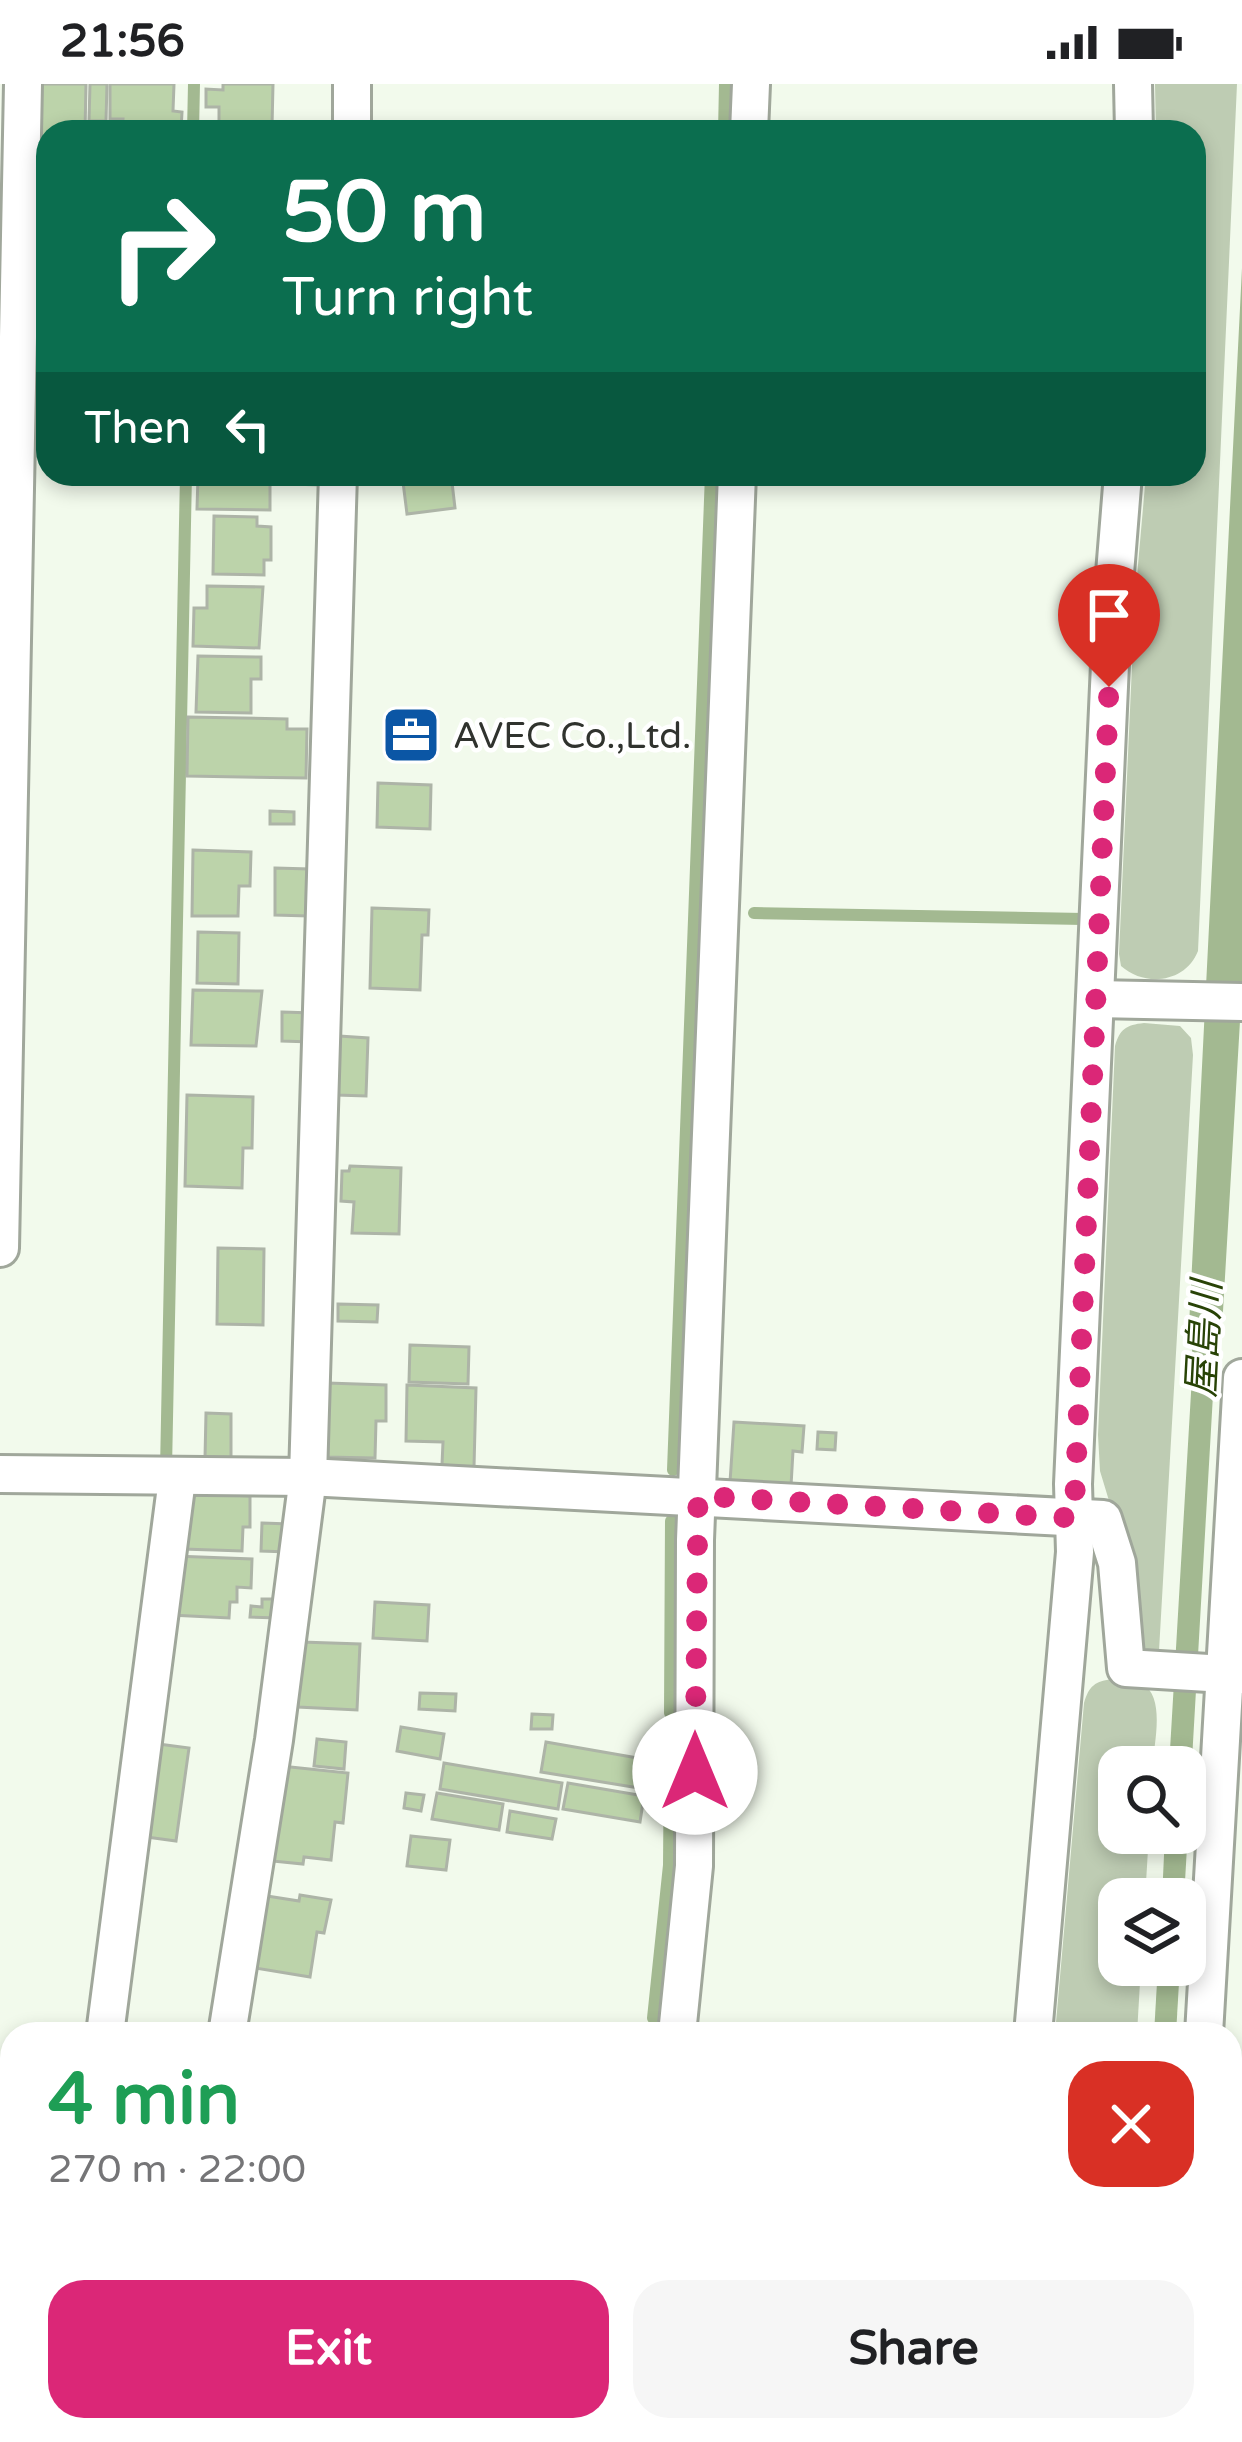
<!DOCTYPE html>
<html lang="en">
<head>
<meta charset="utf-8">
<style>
	:root { --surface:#fff; --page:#f6f6f6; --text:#202124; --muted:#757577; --accent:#db2777 }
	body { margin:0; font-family:"Varela Round","Noto Sans JP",sans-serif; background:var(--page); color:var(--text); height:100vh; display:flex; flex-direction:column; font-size:45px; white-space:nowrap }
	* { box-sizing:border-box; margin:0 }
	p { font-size:39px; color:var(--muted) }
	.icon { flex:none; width:66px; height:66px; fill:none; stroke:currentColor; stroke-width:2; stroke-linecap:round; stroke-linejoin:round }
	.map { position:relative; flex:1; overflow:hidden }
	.panel { position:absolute; left:0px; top:1938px; width:1242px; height:420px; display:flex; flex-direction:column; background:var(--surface); border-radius:36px 36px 0 0; box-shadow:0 6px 18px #0003 }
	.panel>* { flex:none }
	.banner { position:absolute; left:36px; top:36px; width:1170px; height:366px; border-radius:36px; box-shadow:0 6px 18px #0003; background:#0b6e4f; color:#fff; overflow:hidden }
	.fabs { position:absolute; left:1098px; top:1662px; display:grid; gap:24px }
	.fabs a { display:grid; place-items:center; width:108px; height:108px; border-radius:24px; background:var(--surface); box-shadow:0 6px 18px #0003; font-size:60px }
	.pin { position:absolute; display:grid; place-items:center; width:102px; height:102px; color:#fff; margin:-123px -51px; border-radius:50% 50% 50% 0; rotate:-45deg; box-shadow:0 0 12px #0007 }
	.pin .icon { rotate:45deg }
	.me { position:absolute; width:132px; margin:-66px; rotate:0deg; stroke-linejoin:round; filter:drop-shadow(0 0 9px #0008) }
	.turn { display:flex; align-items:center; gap:42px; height:252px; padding:0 48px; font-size:54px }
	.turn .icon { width:156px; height:156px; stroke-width:2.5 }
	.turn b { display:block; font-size:84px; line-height:102px }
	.then { display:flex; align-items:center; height:114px; padding:0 48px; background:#0003; gap:24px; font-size:45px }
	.round { display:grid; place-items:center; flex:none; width:126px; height:126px; border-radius:36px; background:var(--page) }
	.summary { display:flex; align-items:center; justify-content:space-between; height:204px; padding:0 48px }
	h1 { font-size:72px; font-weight:700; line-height:90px; color:#1e9e55 }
	.cta { display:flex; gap:24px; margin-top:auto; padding:24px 48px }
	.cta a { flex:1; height:138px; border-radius:36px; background:var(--accent); color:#fff; font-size:48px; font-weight:700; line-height:138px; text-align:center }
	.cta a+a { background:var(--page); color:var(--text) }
	.status { display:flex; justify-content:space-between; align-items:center; height:84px; padding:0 60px; background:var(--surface); direction:ltr }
	.status svg { height:33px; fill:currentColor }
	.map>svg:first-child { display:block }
	.green { fill:#beccb3 }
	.water { fill:#a3b991 }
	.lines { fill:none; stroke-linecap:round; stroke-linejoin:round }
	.stream { stroke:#a3b991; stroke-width:12 }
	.building { fill:#bcd3aa; stroke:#adb4a7; stroke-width:3 }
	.minor-casing { stroke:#a0a79b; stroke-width:42 }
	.minor { stroke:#fff; stroke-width:36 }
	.route { stroke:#db2777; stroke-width:21; stroke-dasharray:0 37.8 }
	.labels { text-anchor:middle; stroke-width:9; stroke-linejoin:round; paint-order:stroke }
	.poi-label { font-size:36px; fill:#30332e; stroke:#fff; text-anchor:start }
	.water-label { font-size:39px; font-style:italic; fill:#284306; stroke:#fff }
</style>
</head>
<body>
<div class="status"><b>21:56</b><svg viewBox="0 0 49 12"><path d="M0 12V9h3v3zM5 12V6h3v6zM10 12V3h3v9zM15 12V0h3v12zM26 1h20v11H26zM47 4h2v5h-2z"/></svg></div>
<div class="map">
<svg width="1242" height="2358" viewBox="0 0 1242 2358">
	<rect width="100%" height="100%" fill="#f2faec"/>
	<g class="green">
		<path d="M1155,0h82l-39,867c-12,31 -52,37 -77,15l-2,-12 16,-355 11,-125h48v-342h-38z"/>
		<path d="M1144,939l36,3 11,12 2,17 -34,596 -3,5 -12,2 -24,-121 -20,-66 -2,-36 17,-389c5,-17 11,-21 29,-23z"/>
		<path d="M1113,1595c8,1 21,1 29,5 24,12 12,61 10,83h-33v66h30l-4,66h-26v66h22l-4,69h-82l29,-331c5,-17 11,-22 29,-24z"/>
	</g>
	<g class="water">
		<polygon points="1242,184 1242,903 1222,1244 1215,1276 1184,1815 1162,1815 1165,1749 1185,1749 1185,1683 1169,1683 1193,1275 1189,1242"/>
		<polygon points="1158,1881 1180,1881 1176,1950 1154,1950"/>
	</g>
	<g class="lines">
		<g class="stream">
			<polyline points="193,48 194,0"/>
			<polyline points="724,48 725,0"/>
			<polyline points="754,829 1084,835"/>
			<polyline points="166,1385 186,390"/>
			<polyline points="673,1386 711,390"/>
			<polyline points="670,1629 671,1437"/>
			<polyline points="653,1934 669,1781 670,1660"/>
			<polyline points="0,2304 12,2305"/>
			<polyline points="41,2358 43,2346"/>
		</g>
	</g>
	<g class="building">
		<polygon points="41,0 86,0 85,48 48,48 48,86 35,85"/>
		<polygon points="90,0 107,0 106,37 89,37"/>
		<polygon points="110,0 174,0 173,27 182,28 181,46 122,48 123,35 110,35"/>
		<polygon points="223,0 273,0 272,43 219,42 219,23 206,23 206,5 223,6"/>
		<polygon points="35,141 48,141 48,169 35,168"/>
		<polygon points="33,199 48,200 48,250 44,245 32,244"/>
		<polygon points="212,390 280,390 270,391 270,426 197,425 198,393 212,394"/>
		<polygon points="289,390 322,390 322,401 289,400"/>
		<polygon points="402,390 451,390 455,424 407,430"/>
		<polygon points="214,432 257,433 257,442 271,443 271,476 264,476 264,491 213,490"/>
		<polygon points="207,502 263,503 259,564 193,562 194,524 207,524"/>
		<polygon points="198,572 261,573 261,595 251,595 251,629 196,628"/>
		<polygon points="388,630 434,632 430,672 387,671"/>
		<polygon points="188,633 287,635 287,645 307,645 306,694 187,692"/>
		<polygon points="378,699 431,701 430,745 377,743"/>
		<polygon points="270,727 294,728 294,740 270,740"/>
		<polygon points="193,766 251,768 250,802 239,802 238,832 192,832"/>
		<polygon points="275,784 309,785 308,832 275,831"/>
		<polygon points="372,824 429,826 428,851 422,851 420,906 370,904"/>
		<polygon points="198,848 239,849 238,900 197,899"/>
		<polygon points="193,906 262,907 256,962 191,961"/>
		<polygon points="282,928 312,929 311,958 282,957"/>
		<polygon points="339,952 368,954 366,1012 337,1011"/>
		<polygon points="187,1011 253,1013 252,1064 243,1064 242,1104 185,1102"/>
		<polygon points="350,1082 401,1084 399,1150 352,1149 354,1118 341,1117 342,1087 349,1087"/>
		<polygon points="218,1164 264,1165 263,1241 217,1240"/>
		<polygon points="338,1220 378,1221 377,1238 338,1237"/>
		<polygon points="410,1261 469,1263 468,1300 409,1298"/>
		<polygon points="327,1299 386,1301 386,1337 376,1337 375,1374 325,1373"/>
		<polygon points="407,1301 476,1304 474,1383 442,1381 443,1358 406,1357"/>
		<polygon points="206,1329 231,1330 231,1374 205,1374"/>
		<polygon points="734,1338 804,1342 802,1368 793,1367 791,1402 730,1398"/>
		<polygon points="818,1348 836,1349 835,1366 817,1365"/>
		<polygon points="186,1409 250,1412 250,1443 243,1443 242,1467 183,1465"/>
		<polygon points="262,1439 289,1440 288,1468 261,1467"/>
		<polygon points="174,1472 252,1475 251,1504 237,1503 237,1518 230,1518 229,1534 171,1531"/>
		<polygon points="262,1515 278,1515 278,1534 250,1533 251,1522 262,1523"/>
		<polygon points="375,1518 429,1521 427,1557 373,1554"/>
		<polygon points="301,1558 360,1560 357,1626 298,1623"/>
		<polygon points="420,1609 456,1610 455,1627 419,1625"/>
		<polygon points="532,1630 553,1631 552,1645 531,1645"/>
		<polygon points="401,1643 444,1650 440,1675 397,1667"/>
		<polygon points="317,1655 346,1658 344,1685 314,1682"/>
		<polygon points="546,1658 649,1676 645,1705 541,1688"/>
		<polygon points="151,1659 189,1664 176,1757 139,1752"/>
		<polygon points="444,1679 562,1699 558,1725 440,1705"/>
		<polygon points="281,1682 348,1689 343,1739 335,1738 331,1776 304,1773 303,1780 272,1777"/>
		<polygon points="568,1699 644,1712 640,1738 563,1725"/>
		<polygon points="406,1709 424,1711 421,1727 404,1724"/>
		<polygon points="437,1709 503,1720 499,1746 432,1735"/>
		<polygon points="510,1727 556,1735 552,1755 507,1748"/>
		<polygon points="411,1752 450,1756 446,1786 407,1782"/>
		<polygon points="300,1811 331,1816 324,1849 317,1848 310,1893 255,1884 267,1812 299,1817"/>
		<rect x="1230" y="2271" width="12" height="63"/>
		<polygon points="189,2346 219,2346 218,2358 187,2358"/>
	</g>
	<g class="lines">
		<defs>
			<g id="minor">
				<polyline points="1133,0 1134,48"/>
				<polyline points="352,48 352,0"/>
				<polyline points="749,48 751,0"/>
				<polyline points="1095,915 1242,918"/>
				<polyline points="0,1164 23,0"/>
				<polyline points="0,1390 308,1393 1103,1435 1117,1479 1126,1584 1242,1591"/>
				<polyline points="105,1950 177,1395"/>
				<polyline points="227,1950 274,1656 308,1393 338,390"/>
				<polyline points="677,1950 694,1782 695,1456 737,390"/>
				<polyline points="1033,1950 1075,1468 1073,1400 1113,514 1123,390"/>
				<polyline points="1204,1950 1242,1294"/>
				<polyline points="0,2276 12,2277"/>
				<polyline points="687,2346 809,2358"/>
				<polyline points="173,2358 175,2346"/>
				<polyline points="624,2358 626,2346"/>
				<polyline points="1009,2358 1010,2346"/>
				<polyline points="1181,2358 1181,2346"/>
			</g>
		</defs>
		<use href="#minor" class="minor-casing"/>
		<use href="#minor" class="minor"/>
	</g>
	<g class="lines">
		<polyline class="route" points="695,1688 698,1412 1074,1434 1109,603"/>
	</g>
	<defs>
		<symbol id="office-square" viewBox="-11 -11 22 22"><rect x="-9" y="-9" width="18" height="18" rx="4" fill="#0b56a5" stroke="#fff"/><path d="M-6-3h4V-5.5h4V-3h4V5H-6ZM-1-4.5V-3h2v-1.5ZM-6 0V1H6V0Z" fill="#fff"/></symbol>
	</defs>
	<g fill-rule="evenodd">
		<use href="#office-square" x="378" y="618" width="66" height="66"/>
	</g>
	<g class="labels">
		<g class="poi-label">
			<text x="453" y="664">AVEC Co.,Ltd.</text>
		</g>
		<g class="water-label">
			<text transform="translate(1203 1255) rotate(-87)" y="14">屋島川</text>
		</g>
	</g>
</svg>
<div class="fabs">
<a><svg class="icon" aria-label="search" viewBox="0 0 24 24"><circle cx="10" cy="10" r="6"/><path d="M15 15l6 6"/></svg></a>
<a><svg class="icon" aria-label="layers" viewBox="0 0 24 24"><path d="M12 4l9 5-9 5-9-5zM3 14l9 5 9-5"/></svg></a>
</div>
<div class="pin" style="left:1109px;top:603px;background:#d93025"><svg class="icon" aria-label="arrive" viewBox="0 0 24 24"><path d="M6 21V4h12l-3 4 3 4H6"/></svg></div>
<svg class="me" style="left:695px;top:1688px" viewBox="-20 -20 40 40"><circle r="19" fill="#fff"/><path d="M0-13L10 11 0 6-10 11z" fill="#db2777"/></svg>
<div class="banner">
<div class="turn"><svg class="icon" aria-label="right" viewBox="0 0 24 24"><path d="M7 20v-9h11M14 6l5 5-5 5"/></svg><div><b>50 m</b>Turn right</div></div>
<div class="then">Then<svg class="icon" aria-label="left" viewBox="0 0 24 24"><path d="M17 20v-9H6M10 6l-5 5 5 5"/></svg></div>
</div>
<section class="panel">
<div class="summary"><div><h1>4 min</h1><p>270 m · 22:00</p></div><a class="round" style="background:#d93025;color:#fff"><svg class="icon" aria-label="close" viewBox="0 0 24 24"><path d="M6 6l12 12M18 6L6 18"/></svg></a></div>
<div class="cta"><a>Exit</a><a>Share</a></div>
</section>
</div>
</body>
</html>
